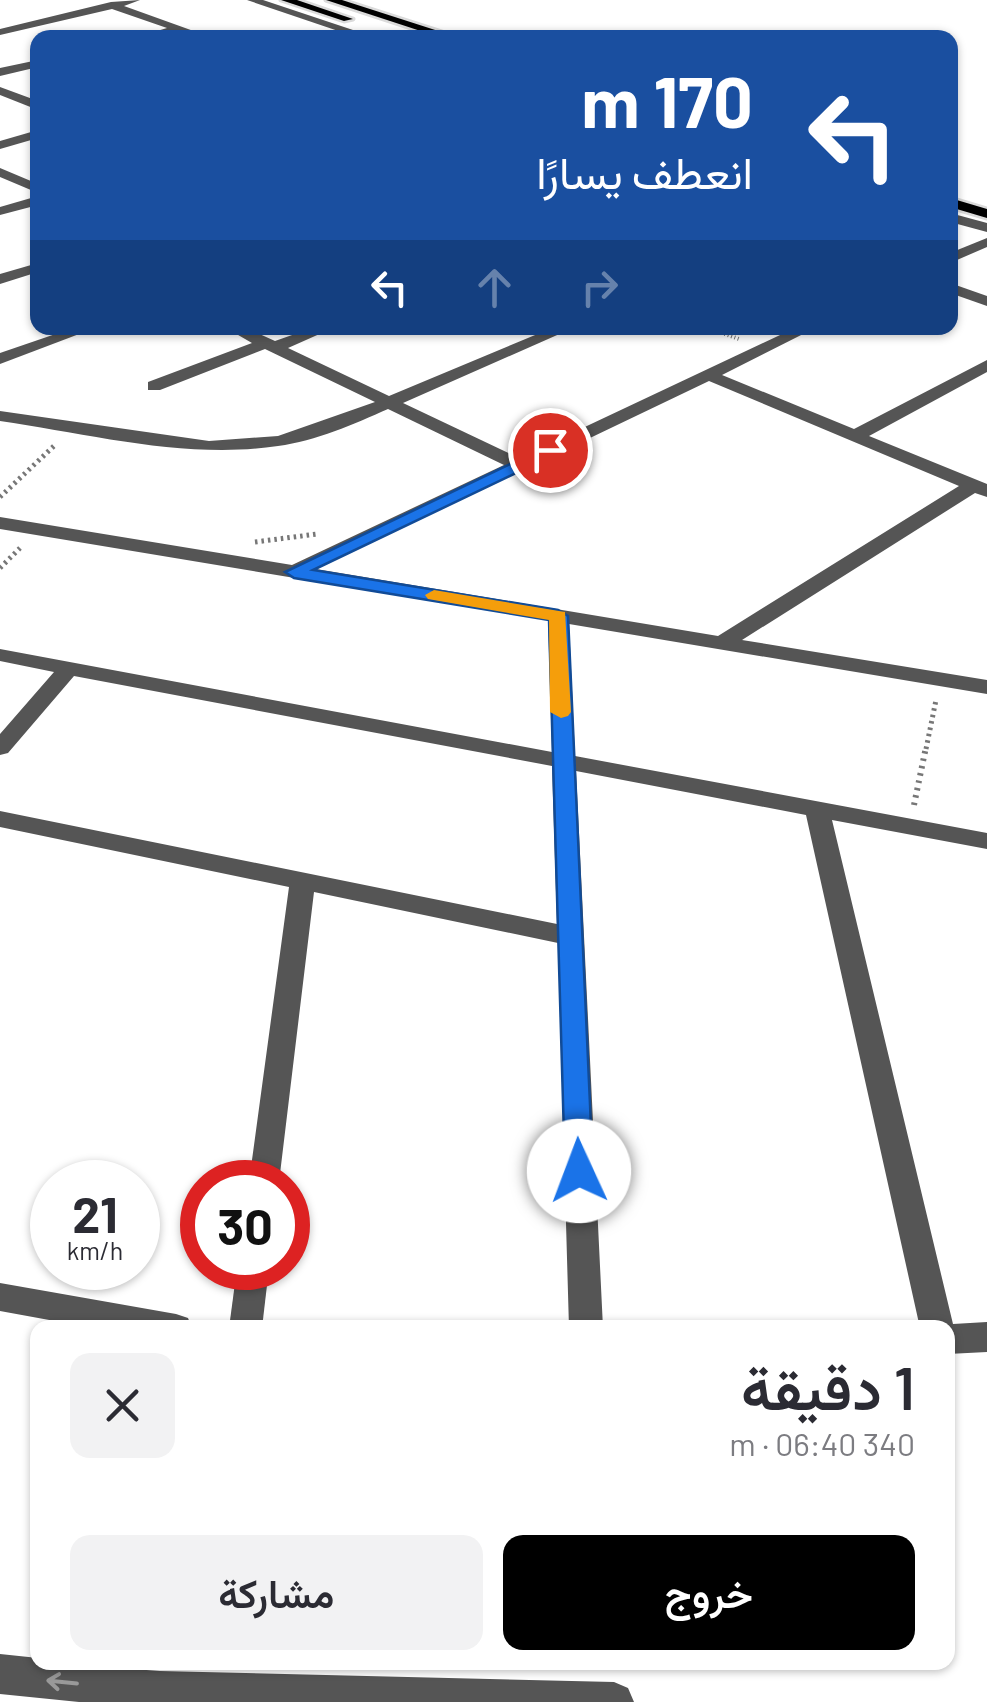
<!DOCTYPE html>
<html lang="ar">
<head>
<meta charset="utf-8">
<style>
	:root { --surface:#fff; --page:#f2f2f3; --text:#2b2b33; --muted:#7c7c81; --accent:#000 }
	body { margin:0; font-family:Barlow,Vazirmatn,sans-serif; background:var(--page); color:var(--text); direction:rtl; height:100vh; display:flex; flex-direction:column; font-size:38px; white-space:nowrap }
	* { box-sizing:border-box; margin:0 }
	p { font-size:32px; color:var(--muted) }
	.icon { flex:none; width:55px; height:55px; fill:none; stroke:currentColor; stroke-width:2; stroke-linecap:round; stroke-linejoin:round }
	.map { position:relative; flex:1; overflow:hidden; direction:ltr }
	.sheet { position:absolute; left:30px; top:1320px; width:925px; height:350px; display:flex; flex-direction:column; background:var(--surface); border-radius:20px; box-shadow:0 2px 8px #0004; direction:rtl }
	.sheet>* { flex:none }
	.guide { position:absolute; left:30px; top:30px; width:928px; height:305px; border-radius:20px; box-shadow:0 2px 8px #0004; direction:rtl; background:#1a4fa0; color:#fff; overflow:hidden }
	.speed { position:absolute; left:30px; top:1160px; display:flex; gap:20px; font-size:50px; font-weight:700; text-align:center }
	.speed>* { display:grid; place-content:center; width:130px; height:130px; border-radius:50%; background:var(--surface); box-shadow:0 2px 8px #0004; line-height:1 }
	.speed small { font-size:25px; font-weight:400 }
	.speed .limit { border:15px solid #d22; background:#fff; color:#111 }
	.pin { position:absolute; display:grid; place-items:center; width:85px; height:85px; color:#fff; margin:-42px; border:5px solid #fff; border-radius:50%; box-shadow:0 2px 10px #0007 }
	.me { position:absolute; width:110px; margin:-55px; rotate:358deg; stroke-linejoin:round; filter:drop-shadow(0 0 8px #0008) }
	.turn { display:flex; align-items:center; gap:35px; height:210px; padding:0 40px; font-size:45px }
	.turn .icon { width:130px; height:130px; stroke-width:2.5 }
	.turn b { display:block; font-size:70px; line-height:85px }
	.lanes { display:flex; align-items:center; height:95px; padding:0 40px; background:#0003; justify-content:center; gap:50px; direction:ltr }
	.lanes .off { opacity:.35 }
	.round { display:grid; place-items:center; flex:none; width:105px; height:105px; border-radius:20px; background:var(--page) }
	.overview { display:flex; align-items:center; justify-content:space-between; height:170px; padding:0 40px }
	h1 { font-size:60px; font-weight:600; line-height:75px }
	.primary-button { display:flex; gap:20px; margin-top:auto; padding:20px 40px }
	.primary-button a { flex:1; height:115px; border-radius:20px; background:var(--accent); color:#fff; font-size:40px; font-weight:600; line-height:115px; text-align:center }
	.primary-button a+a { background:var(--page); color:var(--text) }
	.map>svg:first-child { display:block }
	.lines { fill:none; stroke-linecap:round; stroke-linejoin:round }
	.major-casing { stroke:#dbdbdb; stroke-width:5 }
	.path-far2 { stroke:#777; stroke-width:4; stroke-dasharray:1 2.5; stroke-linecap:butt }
	.path-far1 { stroke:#777; stroke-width:5; stroke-dasharray:2.5 4; stroke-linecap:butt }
	.path { stroke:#777; stroke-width:6; stroke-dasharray:2.5 5; stroke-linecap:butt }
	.minor { fill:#555; fill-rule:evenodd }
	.major { fill:#000; fill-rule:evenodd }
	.oneway { stroke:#999 }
	.route { fill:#1a73e8; stroke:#114b97; stroke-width:2.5 }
	.slow { fill:#f59e0b }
</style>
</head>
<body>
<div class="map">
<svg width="987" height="1702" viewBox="0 0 987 1702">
	<rect width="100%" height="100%" fill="#fff"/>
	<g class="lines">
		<defs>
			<g id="major">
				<polygon points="281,0 297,0 353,19 344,21"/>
				<polygon points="326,0 342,0 460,38 442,38"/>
				<polygon points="950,198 987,209 987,218 950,207"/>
			</g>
		</defs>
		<use href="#major" class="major-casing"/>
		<polyline class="path-far2" points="708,328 739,339"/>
		<g class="path-far1">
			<polyline points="0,497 55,445"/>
			<polyline points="255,542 317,534"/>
			<polyline points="0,568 20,548"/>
			<polyline points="926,749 936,700"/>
		</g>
		<polyline class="path" points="914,805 926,747"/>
		<g class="minor">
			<polygon points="140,0 124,6 213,38 178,32 134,38 167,28 112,9 0,35 0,29 111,2"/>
			<polygon points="247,0 263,0 377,38 359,38"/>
			<polygon points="38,60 38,67 0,76 0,68"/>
			<polygon points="0,87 38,101 38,110 0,95"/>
			<polygon points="38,130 38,138 0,149 0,141"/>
			<polygon points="0,168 38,184 38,193 0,177"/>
			<polygon points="38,196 38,205 0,215 0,207"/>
			<polygon points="950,213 987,223 987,232 950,222"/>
			<polygon points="987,238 987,247 950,263 950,253"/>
			<polygon points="38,263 38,272 0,284 0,274"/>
			<polygon points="950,283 987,296 987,306 950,293"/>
			<polygon points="73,328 95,328 0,364 0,353"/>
			<path d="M226,328h20l29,13 37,-13h21l-45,20 101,48 163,-68h21l-170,75 116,55 276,-130h20l-93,47 132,54 133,-69v12l-118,64 118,48v13l-12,-4 -233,147 245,40v14l-418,-70 6,132 412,77v16l-155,-29 121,504 34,-2v30l-39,2v-26h-28l-114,-513 -230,-44 27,557h-34l-11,-385 -244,-51 -35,290h-30l40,-295 -289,-60v-16l557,113 -5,-158 -478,-90 -66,77 -8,2v-21l54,-62 -54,-11v-12l552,103 -4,-132 -548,-91v-12l292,48 212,-100 -116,-56c-34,15 -72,32 -110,37 -91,14 -188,-12 -278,-25v-10l209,30 69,-5 97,-34 -110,-53 -105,41h-12v-8l104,-39zM709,381l250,105 -241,150 -402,-67z"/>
			<polygon points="237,1268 269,1268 262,1328 229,1328"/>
			<polygon points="0,1283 176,1314 188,1318 192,1328 93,1328 0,1311"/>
			<polygon points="0,1654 38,1658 38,1662 160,1671 614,1682 628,1688 634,1702 79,1702 0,1694"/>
		</g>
		<use href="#major" class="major"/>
	</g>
	<defs><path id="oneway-shaft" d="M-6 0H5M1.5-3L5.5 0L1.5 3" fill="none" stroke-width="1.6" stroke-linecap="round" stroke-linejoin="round" transform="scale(2.5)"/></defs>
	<use class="oneway" href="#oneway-shaft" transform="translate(62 1682) rotate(-174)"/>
	<polygon class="route" points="550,445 558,450 556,454 313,570 558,610 568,616 593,1171 589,1179 579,1182 569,1179 565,1171 549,620 294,578 285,572"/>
	<polygon class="slow" points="434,590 565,612 571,712 568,716 561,718 550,712 549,620 428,599 425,595"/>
</svg>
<div class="speed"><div>21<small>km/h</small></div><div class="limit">30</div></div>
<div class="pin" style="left:550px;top:450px;background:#d93025"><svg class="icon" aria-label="arrive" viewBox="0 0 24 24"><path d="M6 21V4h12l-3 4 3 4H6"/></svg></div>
<svg class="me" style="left:579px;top:1171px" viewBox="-20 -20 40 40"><circle r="19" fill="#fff"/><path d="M0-13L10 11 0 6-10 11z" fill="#1a73e8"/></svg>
<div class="guide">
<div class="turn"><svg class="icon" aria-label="left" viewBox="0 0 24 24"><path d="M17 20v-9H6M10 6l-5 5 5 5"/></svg><div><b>170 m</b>انعطف يسارًا</div></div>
<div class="lanes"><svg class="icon" aria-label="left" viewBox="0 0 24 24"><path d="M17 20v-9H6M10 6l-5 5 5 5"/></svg><svg class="icon off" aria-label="ahead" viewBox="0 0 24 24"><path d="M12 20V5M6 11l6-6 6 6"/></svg><svg class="icon off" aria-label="right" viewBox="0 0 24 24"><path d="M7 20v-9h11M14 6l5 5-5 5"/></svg></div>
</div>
<section class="sheet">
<div class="overview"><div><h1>1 دقيقة</h1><p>340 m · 06:40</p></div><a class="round"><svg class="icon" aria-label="close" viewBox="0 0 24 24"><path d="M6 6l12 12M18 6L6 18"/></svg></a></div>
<div class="primary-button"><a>خروج</a><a>مشاركة</a></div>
</section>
</div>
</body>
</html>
